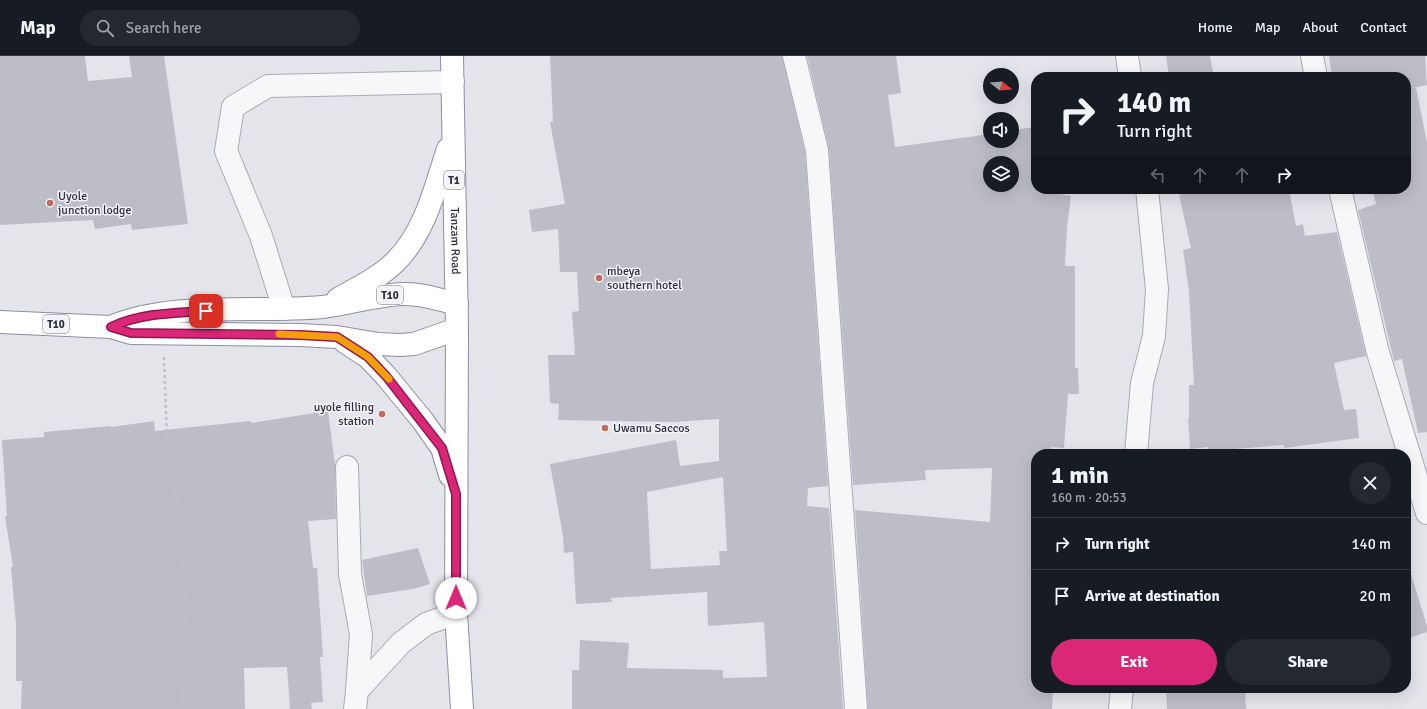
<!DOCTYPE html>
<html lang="en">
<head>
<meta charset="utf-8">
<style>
	:root { --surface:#171b24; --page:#242831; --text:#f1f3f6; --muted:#9ea1a6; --line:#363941; --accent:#db2777 }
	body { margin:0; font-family:Signika,sans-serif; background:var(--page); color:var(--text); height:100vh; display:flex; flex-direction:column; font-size:15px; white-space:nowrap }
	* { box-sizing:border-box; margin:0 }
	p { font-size:13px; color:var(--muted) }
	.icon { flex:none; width:22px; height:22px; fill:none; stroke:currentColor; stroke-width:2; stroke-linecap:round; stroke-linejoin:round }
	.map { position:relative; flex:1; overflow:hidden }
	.panel { position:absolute; left:1031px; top:393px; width:380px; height:244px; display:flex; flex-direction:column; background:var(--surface); border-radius:16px; box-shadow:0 4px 16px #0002 }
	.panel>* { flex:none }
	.top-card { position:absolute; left:1031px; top:16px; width:380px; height:122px; border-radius:16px; box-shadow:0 4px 16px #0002; background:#171b24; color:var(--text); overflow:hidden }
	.needle { width:26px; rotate:107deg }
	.controls { position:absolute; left:983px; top:12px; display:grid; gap:8px }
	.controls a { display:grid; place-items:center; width:36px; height:36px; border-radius:50%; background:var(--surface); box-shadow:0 4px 16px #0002; font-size:20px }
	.pin { position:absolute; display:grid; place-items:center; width:34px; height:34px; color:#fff; margin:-17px; border-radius:8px; box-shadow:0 2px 6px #0006 }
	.me { position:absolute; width:44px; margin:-22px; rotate:0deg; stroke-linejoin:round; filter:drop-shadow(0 0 3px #0008) }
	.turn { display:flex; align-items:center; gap:14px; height:84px; padding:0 20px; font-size:18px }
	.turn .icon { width:52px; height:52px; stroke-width:2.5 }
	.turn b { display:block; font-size:28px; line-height:34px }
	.lanes { display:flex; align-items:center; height:38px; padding:0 20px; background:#0003; justify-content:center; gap:20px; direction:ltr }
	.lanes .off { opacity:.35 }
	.round { display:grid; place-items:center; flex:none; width:42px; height:42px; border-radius:21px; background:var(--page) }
	.overview { display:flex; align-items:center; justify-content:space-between; height:68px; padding:0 20px }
	h1 { font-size:24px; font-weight:700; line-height:30px }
	.cta { display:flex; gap:8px; margin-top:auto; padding:8px 20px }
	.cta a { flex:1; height:46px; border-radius:24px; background:var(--accent); color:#fff; font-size:16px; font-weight:700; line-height:46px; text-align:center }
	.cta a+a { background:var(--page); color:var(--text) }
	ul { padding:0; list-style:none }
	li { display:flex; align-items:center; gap:12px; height:52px; padding:0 20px; border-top:1px solid var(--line) }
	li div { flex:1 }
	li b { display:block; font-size:15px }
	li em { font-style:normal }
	header { display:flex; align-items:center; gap:24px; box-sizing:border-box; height:56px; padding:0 20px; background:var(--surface); border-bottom:1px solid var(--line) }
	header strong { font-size:19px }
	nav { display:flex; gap:22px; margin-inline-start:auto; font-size:14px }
	.search { width:280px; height:36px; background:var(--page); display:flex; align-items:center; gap:10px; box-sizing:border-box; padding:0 14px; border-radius:22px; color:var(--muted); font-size:15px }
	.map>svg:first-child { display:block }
	.building { fill:#bcbdc7; fill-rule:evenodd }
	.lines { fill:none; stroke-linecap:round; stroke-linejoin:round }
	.minor-casing { stroke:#aaaab5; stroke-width:24 }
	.highway-casing { stroke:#8d8ea0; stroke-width:24 }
	.path { stroke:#bfbfc6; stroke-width:2.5; stroke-dasharray:3 3; stroke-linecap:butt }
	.minor { stroke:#f7f7f9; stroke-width:22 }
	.highway { stroke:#fff; stroke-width:22 }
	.route-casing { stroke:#8e194d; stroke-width:10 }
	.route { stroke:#db2777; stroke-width:7 }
	.slow { stroke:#f59e0b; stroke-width:7 }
	.poi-dot { fill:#c16b58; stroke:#f4f4f8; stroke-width:1.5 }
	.labels { text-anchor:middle; stroke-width:3; stroke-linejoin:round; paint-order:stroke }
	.shield { fill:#f4f4f8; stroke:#696979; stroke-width:1 }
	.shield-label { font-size:11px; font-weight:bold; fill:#2e2e42 }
	.poi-label { font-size:12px; fill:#2e2e42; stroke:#f4f4f8; text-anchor:start }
	.street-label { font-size:12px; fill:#2e2e42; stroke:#f4f4f8 }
</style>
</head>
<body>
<header>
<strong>Map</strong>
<div class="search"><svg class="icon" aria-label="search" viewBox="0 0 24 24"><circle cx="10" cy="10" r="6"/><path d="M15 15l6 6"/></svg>Search here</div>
<nav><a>Home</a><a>Map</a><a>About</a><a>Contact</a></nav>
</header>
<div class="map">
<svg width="1427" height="653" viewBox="0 0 1427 653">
	<rect width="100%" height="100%" fill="#e4e5eb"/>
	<g class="building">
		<polygon points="0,0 85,0 88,25 132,21 129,0 164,0 188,168 132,174 131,168 95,173 93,164 0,169"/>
		<path d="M550,0h232l23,96 23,334 -20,2 -1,18 22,2 14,201h-271v-39h7l1,-30 49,3 -2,25 96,2v8l44,-1 -3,-55 -56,4 -1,-34 -96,6 1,4 -36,2 -3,-52 -9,1 -1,-17 -13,-72 126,-24 4,26 39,-5v-42l-47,3 -114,-2 1,-16 -9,-1 -2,-48h27l-3,-43 7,-1 -2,-39h-17l-2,-43 -26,3 -3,-22 36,-6 -15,-82h3zM723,421l4,74h-8l1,14 -69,4 -4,-77z"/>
		<path d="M807,0h89l5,37 -13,2 7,52 95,-13v7h22v-11l24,-3v62h13v3l22,4 -4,31 -2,39h10v102h3l1,26h-11l-4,54 -13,-1v7h-15v234h17l-1,21h-184l-13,-199 135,12 2,-54 -67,2 1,10 -73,5 -24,-336zM990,107h22v22h-22z"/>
		<polygon points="1166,0 1210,0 1214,21 1169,21"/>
		<polygon points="1329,0 1425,0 1427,29 1413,32 1416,32 1427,87 1427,376 1418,377 1402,303 1394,305 1358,154 1376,148 1372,133 1406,133 1406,21 1332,21"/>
		<polygon points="1205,133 1289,133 1296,170 1303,168 1305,180 1337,176 1366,300 1334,307 1344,354 1356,353 1359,382 1284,392 1284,389 1208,395 1208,391 1190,393 1188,362 1189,362 1189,329 1194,329 1189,235 1183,194 1191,192 1179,139"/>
		<polygon points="328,355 335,409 336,463 308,465 313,512 317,512 323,601 320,601 323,646 311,647 312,653 290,653 287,611 244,612 245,653 21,653 22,625 16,625 16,568 11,511 13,511 5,460 7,460 2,384 44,381 44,376 111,370 111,371 154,365 155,375 251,365 251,367"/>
		<polygon points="418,492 430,528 413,533 367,540 362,504"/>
		<polygon points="1411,518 1427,570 1427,576 1406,583 1406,519"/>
		<polygon points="1166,632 1245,632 1246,653 1167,653"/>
	</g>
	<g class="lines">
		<defs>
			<g id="minor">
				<polyline points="794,0 817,94 856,653"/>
				<polyline points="1127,0 1130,21"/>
				<polyline points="1312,0 1316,21"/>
				<polyline points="1340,133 1377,293 1427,457"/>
				<polyline points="284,253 261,180 226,95 233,51 268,30 453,26"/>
				<polyline points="1136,398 1142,327 1154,280 1157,233 1147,133"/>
				<polyline points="347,411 350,518 361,578 357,635"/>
				<polyline points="355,653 357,635 401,587 426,568 456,557"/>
				<polyline points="1120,653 1122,632"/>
			</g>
			<g id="highway">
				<path id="s1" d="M452,0l5,273 -1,284 6,96"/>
				<path d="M338,243c19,-11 41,-21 57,-37 30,-29 40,-74 53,-113"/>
				<polyline points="0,266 111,271 131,277 300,279 337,281 378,288 400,289 414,288 457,273"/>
				<path d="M111,271c60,-26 146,-14 211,-20 27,-3 53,-12 81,-13 18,-1 37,6 54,10"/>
				<polyline points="345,286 368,301 386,320 423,365 442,392 450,419"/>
			</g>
		</defs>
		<use href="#minor" class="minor-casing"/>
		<use href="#highway" class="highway-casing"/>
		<g class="path">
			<polyline points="1380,200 1427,192"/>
			<polyline points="164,301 167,385 179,459 185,530 185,582 182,653"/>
		</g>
		<use href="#minor" class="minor"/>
		<use href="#highway" class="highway"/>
	</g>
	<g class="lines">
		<defs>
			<path id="route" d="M206,255c-33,2 -65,2 -95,16l20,6 169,2 37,2 31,20 18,19 56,72 14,46v104"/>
		</defs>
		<use href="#route" class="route-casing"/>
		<use href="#route" class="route"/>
		<polyline class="slow" points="279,278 337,281 368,301 389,323"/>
	</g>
	<g class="poi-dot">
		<circle cx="50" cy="147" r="4"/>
		<circle cx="599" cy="222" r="4"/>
		<circle cx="382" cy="358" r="4"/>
		<circle cx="605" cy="372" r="4"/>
	</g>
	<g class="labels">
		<g class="shield">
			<rect x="444" y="115" width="20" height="18" rx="3"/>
			<rect x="377" y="230" width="26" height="18" rx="3"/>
			<rect x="43" y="259" width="26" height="18" rx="3"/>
		</g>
		<g class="shield-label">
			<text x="454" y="128">T1</text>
			<text x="390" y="243">T10</text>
			<text x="56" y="272">T10</text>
		</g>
		<g class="poi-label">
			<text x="58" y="144">Uyole<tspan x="58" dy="14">junction lodge</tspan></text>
			<text x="607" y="219">mbeya<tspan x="607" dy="14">southern hotel</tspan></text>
			<text x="374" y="355" text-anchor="end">uyole filling<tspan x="374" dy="14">station</tspan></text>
			<text x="613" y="376">Uwamu Saccos</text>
		</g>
		<g class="street-label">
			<text dy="4" stroke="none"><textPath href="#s1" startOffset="185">Tanzam Road</textPath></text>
		</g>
	</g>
</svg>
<div class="controls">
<a><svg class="needle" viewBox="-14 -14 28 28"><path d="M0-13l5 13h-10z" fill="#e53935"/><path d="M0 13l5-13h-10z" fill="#9ea1a6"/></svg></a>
<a><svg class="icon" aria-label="sound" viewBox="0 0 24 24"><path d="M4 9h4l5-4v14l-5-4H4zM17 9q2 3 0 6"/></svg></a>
<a><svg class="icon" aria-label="layers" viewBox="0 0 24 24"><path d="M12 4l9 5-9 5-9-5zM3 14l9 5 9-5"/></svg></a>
</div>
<div class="pin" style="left:206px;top:255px;background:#d93025"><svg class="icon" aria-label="arrive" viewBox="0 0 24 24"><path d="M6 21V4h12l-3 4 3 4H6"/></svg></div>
<svg class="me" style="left:456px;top:542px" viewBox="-20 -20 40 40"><circle r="19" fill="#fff"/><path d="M0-13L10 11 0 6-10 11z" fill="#db2777"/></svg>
<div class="top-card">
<div class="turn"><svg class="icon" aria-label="right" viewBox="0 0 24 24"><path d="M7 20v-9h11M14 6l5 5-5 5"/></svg><div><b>140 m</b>Turn right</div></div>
<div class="lanes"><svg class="icon off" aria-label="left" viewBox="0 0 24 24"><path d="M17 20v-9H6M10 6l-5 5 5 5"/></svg><svg class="icon off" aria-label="ahead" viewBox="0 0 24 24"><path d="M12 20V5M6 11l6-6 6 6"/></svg><svg class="icon off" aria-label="ahead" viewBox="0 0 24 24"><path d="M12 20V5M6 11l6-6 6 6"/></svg><svg class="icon" aria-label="right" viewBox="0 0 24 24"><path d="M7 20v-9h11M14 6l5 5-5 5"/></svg></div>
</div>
<section class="panel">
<div class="overview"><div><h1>1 min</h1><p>160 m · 20:53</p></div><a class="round"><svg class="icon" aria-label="close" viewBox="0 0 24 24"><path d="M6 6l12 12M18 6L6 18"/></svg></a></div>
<ul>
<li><svg class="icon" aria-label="right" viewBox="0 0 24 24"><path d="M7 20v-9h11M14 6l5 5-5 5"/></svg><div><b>Turn right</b></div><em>140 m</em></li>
<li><svg class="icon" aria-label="arrive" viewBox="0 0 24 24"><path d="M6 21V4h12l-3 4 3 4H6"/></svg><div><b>Arrive at destination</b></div><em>20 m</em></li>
</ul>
<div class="cta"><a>Exit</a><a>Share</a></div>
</section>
</div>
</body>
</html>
